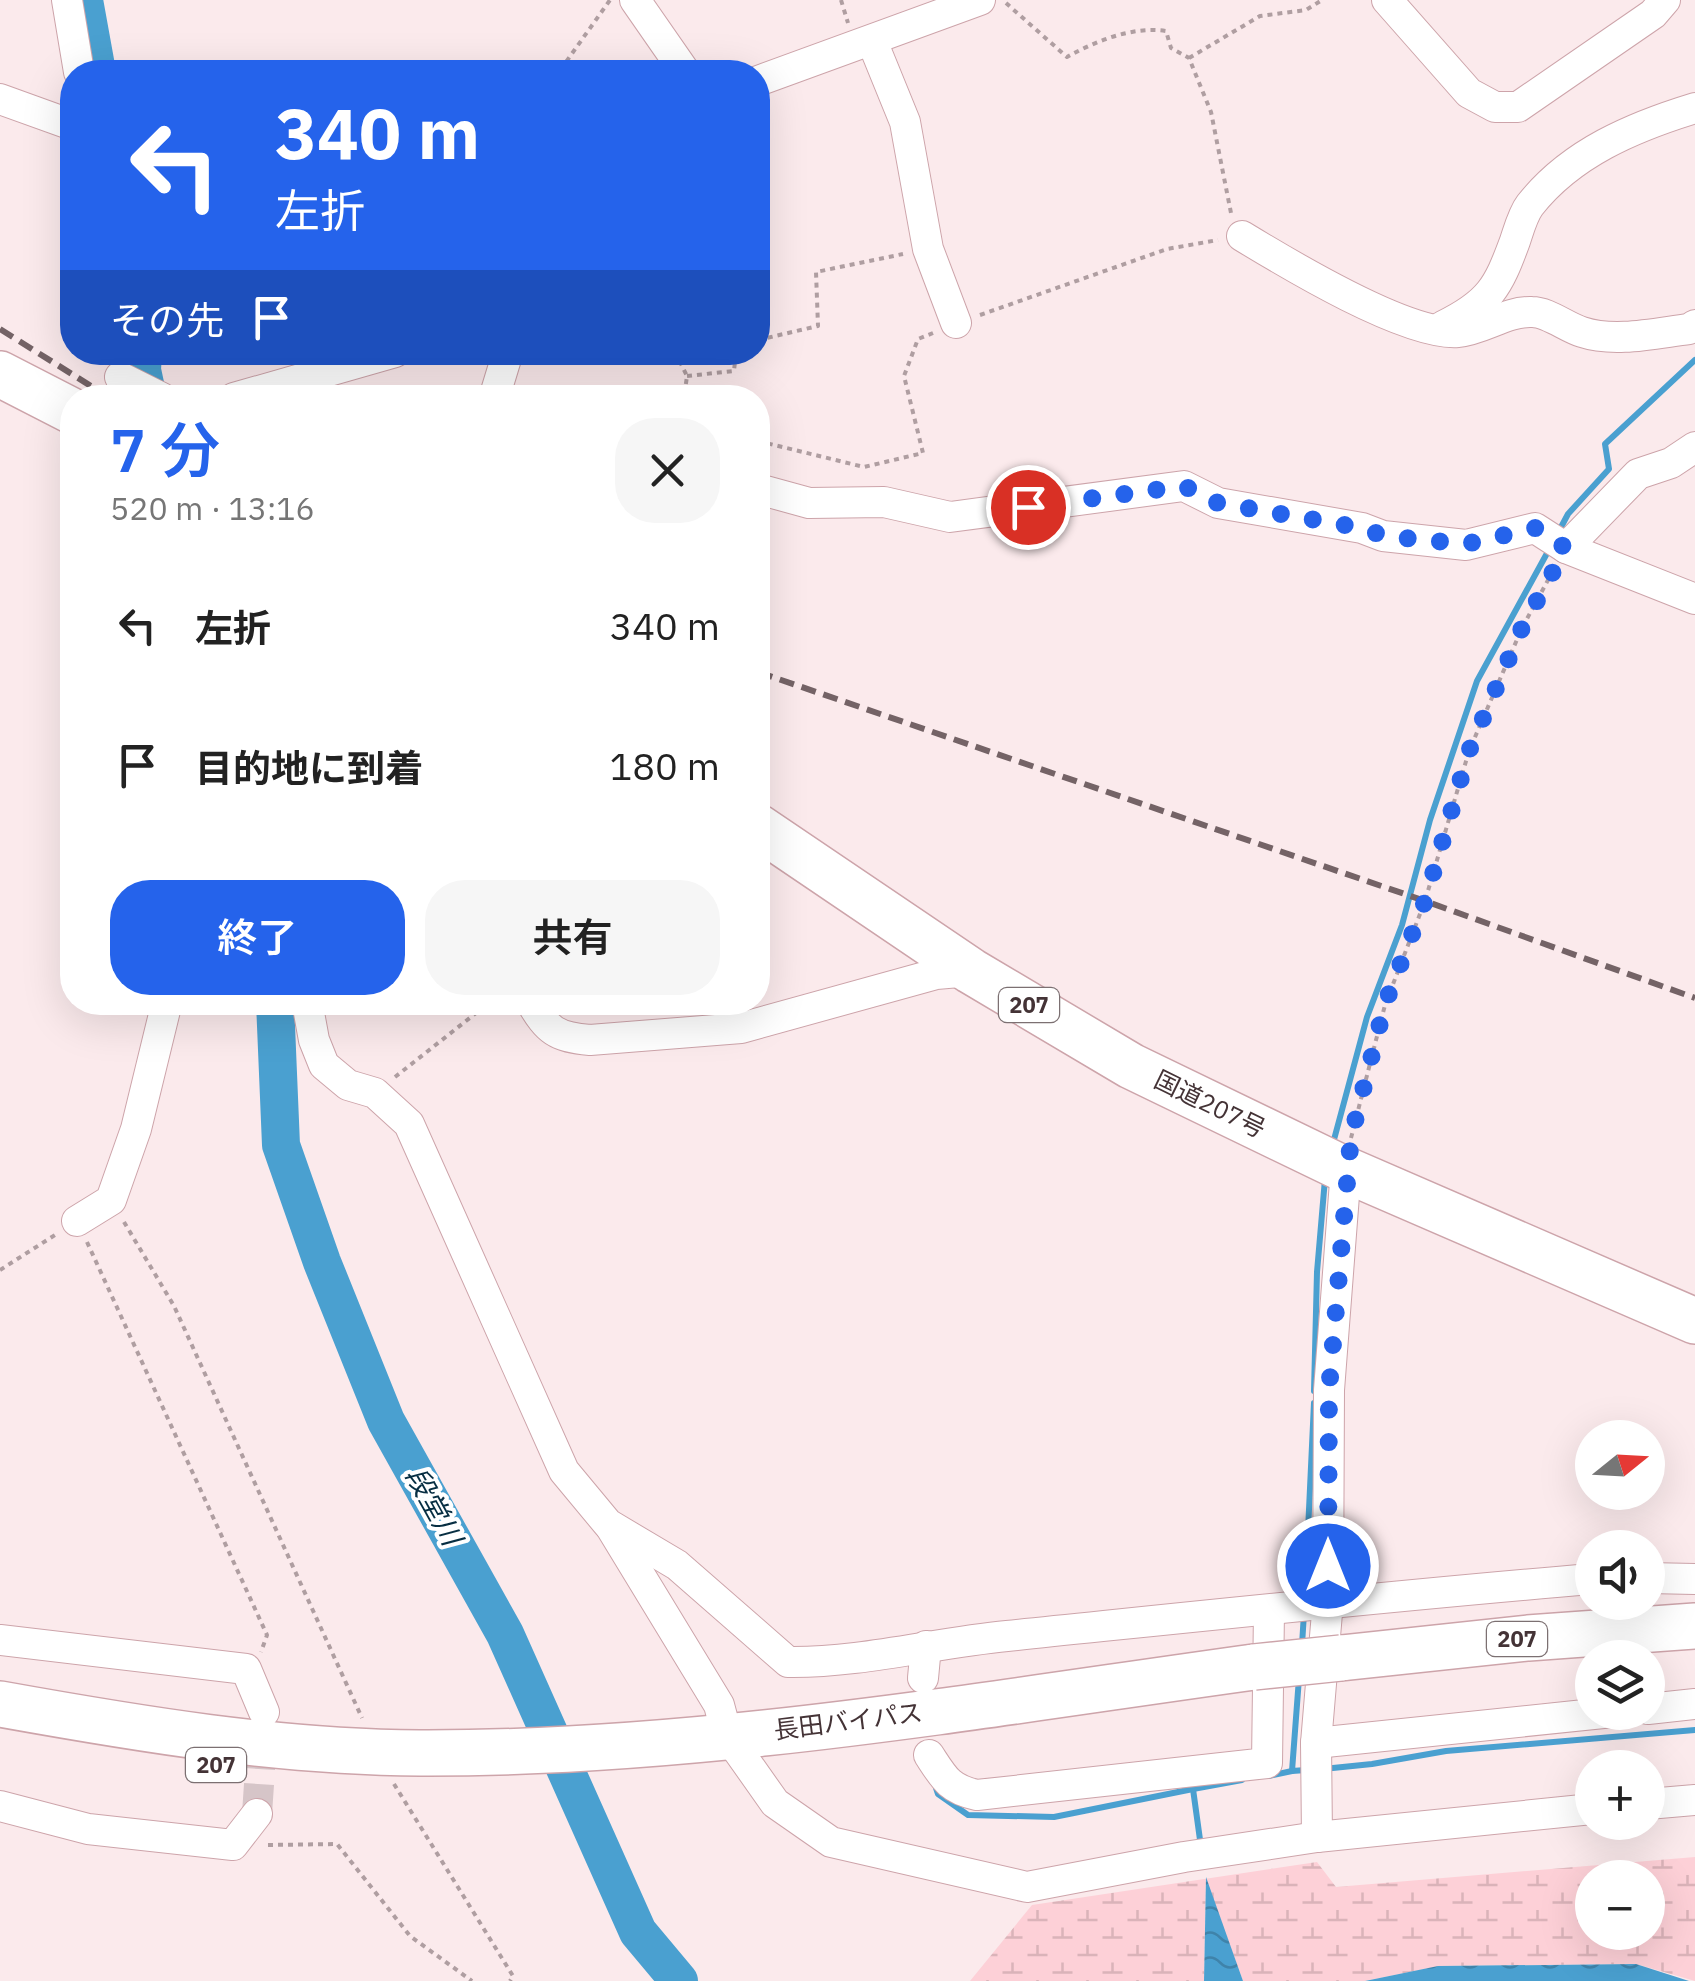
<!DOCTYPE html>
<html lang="ja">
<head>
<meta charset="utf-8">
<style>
	:root { --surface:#fff; --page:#f6f6f6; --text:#222; --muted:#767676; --accent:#2563eb }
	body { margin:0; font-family:"IBM Plex Sans","Noto Sans JP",sans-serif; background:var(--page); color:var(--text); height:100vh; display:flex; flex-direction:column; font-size:38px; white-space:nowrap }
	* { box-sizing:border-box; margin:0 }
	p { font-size:32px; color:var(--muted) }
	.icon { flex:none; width:55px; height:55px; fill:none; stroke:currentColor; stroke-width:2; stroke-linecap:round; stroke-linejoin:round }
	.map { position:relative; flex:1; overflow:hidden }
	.sheet { position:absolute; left:60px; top:385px; width:710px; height:630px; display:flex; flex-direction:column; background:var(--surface); border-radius:40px; box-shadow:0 10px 40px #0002 }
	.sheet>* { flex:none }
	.banner { position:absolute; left:60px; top:60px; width:710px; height:305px; border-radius:40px; box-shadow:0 10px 40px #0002; background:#2563eb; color:#fff; overflow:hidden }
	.needle { width:65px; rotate:72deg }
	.controls { position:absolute; left:1575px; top:1420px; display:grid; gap:20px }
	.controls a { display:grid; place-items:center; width:90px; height:90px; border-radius:50%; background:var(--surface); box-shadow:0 10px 40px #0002; font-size:50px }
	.pin { position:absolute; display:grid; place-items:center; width:85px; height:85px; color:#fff; margin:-42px; border:5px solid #fff; border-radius:50%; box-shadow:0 2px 10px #0007 }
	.me { position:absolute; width:110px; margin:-55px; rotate:0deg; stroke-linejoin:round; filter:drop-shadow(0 0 8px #0008) }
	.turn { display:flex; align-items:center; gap:35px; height:210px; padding:0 50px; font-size:45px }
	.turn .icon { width:130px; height:130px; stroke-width:2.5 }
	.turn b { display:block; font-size:70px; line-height:85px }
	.then { display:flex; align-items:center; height:95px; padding:0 50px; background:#0003; gap:20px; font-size:38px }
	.round { display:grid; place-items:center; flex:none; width:105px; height:105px; border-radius:40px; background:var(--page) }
	.head { display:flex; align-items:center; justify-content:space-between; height:170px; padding:0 50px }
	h1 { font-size:60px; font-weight:600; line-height:75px; color:var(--accent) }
	.action { display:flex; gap:20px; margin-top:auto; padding:20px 50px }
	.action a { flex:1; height:115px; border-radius:40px; background:var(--accent); color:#fff; font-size:40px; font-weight:600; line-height:115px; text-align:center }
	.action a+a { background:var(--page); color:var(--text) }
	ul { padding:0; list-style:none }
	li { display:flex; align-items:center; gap:30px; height:140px; padding:0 50px }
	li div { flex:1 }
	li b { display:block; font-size:38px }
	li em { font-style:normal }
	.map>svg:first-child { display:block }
	.wetland { fill:url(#wetland-marsh); fill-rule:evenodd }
	.water { fill:url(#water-waves) }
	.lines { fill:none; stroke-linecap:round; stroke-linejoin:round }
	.stream { stroke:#4aa0d0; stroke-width:6 }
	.river { stroke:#4aa0d0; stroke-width:38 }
	.minor-tunnel { stroke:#d6c5c8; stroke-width:30; stroke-dasharray:30 15; stroke-linecap:butt }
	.minor-casing { stroke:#cda4aa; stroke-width:32 }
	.highway-casing { stroke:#cda4aa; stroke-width:48 }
	.path { stroke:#af9ea1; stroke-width:4; stroke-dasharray:5 5; stroke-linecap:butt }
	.minor { stroke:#fff; stroke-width:30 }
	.highway { stroke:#fff; stroke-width:45 }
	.rail { stroke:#746366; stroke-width:6; stroke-dasharray:15 8; stroke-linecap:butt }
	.highway-bridge-casing { stroke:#cda4aa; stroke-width:48; stroke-linecap:butt }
	.highway-bridge { stroke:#fff; stroke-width:45 }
	.route { stroke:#2563eb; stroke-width:18; stroke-dasharray:0 32.4 }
	.labels { text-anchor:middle; stroke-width:8; stroke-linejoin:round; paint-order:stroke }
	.shield { fill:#fff; stroke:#7c7072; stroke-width:2.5 }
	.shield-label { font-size:22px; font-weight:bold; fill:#443336 }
	.street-label { font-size:25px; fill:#443336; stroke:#fff }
	.water-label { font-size:28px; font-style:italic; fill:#072e42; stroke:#fff }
</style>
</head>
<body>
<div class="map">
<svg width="1695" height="1981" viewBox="0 0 1695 1981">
	<defs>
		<pattern id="wetland-marsh" width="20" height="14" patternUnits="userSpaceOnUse" patternTransform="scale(2.5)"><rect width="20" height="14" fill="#fdd0d7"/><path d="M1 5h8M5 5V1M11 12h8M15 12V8" fill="none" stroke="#dab3b9"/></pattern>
		<pattern id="water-waves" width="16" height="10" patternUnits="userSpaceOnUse" patternTransform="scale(2.5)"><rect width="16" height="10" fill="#4aa0d0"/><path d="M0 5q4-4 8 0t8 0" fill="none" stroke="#3f83aa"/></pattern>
	</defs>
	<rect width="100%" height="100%" fill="#fbeaec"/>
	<path class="wetland" d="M1695,1857v124l-59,-17 -197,2 -74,15h-122l-37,-101 -2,101h-234l62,-76 285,-43 19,25zM1592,1878h56v54h-56z"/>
	<g class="water">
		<polygon points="1206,1877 1243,1981 1204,1981"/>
		<polygon points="1636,1964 1689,1981 1365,1981 1438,1966"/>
	</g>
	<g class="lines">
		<g class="stream">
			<polyline points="1559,531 1568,514 1609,469 1605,444 1695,360"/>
			<polyline points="1332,1147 1367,1017 1402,925 1430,820 1477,681 1551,546"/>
			<polyline points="1314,1391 1317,1272 1325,1179"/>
			<polyline points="1305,1595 1314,1403"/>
			<polyline points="1302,1645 1304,1613"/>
			<polyline points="1299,1678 1292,1771 1306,1770"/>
			<polyline points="1323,1769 1372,1764 1446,1751 1695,1730"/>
			<polyline points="1269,1776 1292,1771"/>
			<polyline points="936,1788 938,1794 968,1815 1054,1817 1193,1789"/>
			<polyline points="1201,1847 1193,1789 1242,1780"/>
		</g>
		<g class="river">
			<polyline points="84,0 97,72"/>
			<polyline points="143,352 142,370 148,398"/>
			<polyline points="275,1002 281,1145 322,1262 386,1421 505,1634 638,1932 679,1981"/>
		</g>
		<polyline class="minor-tunnel" points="257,1814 263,1725"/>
		<defs>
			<g id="minor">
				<polyline points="67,0 79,72"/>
				<polyline points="635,0 685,72"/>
				<polyline points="1387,0 1469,93 1495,107 1518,107 1653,14 1665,0"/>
				<polyline points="872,41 905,122 928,249 956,323"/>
				<polyline points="758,81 980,0"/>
				<polyline points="0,99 72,125"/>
				<path d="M1242,236c46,28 165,100 216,96 25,-2 48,-21 74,-20 16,0 34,15 50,20 33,11 74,1 107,-3l6,-4"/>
				<path d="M1443,326c47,-23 55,-39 72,-85 4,-12 8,-27 15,-36 41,-52 103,-78 165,-97"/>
				<polyline points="120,377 162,398"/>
				<polyline points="234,398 395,352"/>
				<polyline points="494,398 508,352"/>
				<polyline points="758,489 809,503 884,502 950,517 1184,486 1218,503 1362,528 1383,536 1466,545 1535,528 1566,548 1695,599"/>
				<polyline points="1566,548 1638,474 1671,463 1695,447"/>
				<path d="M307,1002l7,38 10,25 24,20 27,8 34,31 155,347 44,53 69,41 111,97c73,1 146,-19 219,-26 195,-20 390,-41 585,-57"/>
				<path d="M531,1002c17,29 25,35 59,38l151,-12 195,-54 35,-3"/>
				<polyline points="77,1221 111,1200 136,1129 167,1002"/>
				<polyline points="610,1526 719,1705 727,1735 775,1803 831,1842 1027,1887 1184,1857 1317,1837 1592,1809"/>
				<polyline points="1648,1578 1695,1579"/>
				<polyline points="0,1640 246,1669 264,1712"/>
				<polyline points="923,1678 926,1646"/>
				<polyline points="1648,1709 1695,1704"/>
				<polyline points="1316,1743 1613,1712"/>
				<path d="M929,1755c15,23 20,34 48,40l290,-32 2,-153"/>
				<polyline points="1648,1804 1695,1800"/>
				<polyline points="0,1806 88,1829 233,1845 257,1814"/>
				<polyline points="1317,1837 1316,1743 1328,1601 1329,1390 1346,1169"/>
			</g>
			<g id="highway">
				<polyline points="0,374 72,411"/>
				<polyline points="758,827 971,971 1131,1066 1342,1168 1695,1321"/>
				<polyline points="1341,1658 1528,1638 1695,1626"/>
				<path d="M0,1704c139,25 278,48 420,49 279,1 558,-48 834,-86"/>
			</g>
		</defs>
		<use href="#minor" class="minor-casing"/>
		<use href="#highway" class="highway-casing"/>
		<g class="path">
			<polyline points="841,0 848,23"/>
			<path d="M1006,3l61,54c29,-16 65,-31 99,-26l5,17 18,10 22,54 20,101"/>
			<polyline points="1189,58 1260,16 1306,10 1322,0"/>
			<polyline points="528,72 566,62 610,0"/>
			<polyline points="980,315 1167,249 1218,240"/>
			<polyline points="758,340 818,326 816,272 903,254"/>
			<polyline points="675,352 687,376 684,398"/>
			<polyline points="687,376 734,371 736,352"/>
			<polyline points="758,441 864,467 923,453 904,376 918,339 933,333"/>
			<polyline points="395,1077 490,1002"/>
			<polyline points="1351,1138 1385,1005 1425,901 1469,751 1522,628 1554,569"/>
			<polyline points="124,1222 174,1306 362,1718"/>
			<polyline points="87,1242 267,1635 261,1652"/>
			<polyline points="0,1270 55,1235"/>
			<polyline points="394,1784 513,1976 510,1981"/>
			<polyline points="268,1845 337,1844 410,1936 472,1981"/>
		</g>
		<use href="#minor" class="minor"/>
		<use href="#highway" class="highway"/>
		<g class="rail">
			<polyline points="0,329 110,398"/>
			<polyline points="758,672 1425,901 1695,998"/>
		</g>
		<defs>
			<polyline id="highway-bridge" points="1254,1667 1341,1658"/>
		</defs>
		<use href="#highway-bridge" class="highway-bridge-casing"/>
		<use href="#highway-bridge" class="highway-bridge"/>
	</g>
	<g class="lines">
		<polyline class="route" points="1028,507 1184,486 1218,503 1362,528 1384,536 1466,544 1535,528 1566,548 1522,628 1469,751 1425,901 1385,1004 1351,1137 1329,1390 1328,1566"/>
	</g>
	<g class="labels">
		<g class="shield">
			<rect x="999" y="988" width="60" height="34" rx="8"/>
			<rect x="1487" y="1622" width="60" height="34" rx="8"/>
			<rect x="186" y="1748" width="60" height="34" rx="8"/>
		</g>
		<g class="shield-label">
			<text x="1029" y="1013">207</text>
			<text x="1517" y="1647">207</text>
			<text x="216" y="1773">207</text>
		</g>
		<g class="street-label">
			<text transform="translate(1210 1104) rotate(26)" y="9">国道207号</text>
			<text transform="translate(848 1721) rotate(-7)" y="9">長田バイパス</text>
		</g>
		<g class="water-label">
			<text transform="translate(434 1506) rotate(61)" y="10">段堂川</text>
		</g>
	</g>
</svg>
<div class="controls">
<a><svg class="needle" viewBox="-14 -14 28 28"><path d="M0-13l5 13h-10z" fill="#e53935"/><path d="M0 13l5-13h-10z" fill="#767676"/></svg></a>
<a><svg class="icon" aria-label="sound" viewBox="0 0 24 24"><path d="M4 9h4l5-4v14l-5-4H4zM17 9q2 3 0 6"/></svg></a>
<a><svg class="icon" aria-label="layers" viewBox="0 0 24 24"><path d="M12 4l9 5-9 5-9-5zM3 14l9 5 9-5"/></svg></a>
<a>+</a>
<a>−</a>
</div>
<div class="pin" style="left:1028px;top:507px;background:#d93025"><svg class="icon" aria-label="arrive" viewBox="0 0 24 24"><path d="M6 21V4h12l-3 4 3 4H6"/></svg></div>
<svg class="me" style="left:1328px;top:1566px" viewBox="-20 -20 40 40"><circle r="17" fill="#2563eb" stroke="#fff" stroke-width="3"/><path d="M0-11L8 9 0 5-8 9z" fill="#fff"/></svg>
<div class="banner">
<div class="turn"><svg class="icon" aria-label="left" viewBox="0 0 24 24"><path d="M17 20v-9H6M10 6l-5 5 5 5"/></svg><div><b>340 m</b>左折</div></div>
<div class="then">その先<svg class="icon" aria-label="arrive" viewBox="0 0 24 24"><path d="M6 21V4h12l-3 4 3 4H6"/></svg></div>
</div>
<section class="sheet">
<div class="head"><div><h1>7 分</h1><p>520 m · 13:16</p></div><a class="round"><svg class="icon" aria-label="close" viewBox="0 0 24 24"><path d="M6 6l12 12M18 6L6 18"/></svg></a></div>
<ul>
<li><svg class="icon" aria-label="left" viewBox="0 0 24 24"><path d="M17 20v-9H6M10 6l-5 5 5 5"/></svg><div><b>左折</b></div><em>340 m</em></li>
<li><svg class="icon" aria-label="arrive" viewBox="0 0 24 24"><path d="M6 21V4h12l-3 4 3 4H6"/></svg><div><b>目的地に到着</b></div><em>180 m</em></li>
</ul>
<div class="action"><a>終了</a><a>共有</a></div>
</section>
</div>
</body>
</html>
